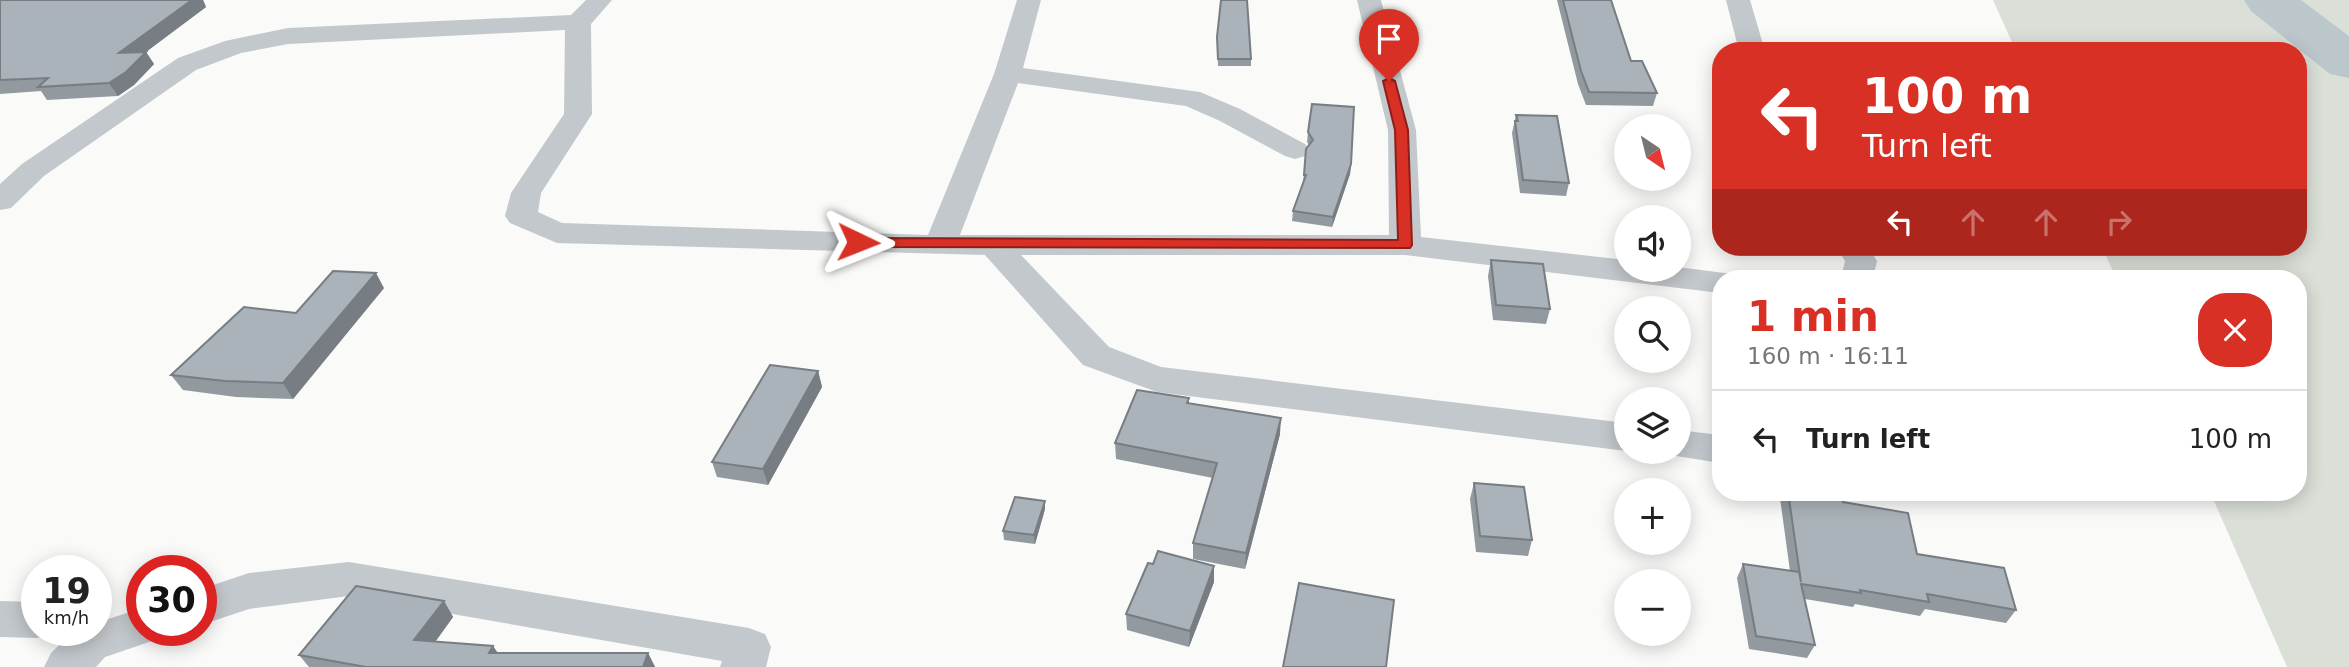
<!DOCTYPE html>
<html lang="en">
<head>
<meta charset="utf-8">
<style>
	:root { --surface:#fff; --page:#f2f2f2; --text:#222; --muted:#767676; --line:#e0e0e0; --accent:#d93025 }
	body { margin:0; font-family:"DejaVu Sans",sans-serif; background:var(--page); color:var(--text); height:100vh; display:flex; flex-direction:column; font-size:26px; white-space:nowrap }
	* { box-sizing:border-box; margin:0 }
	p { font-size:23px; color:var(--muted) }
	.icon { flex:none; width:38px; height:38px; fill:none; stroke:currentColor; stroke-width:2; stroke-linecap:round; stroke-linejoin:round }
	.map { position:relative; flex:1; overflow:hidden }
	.panel { position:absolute; left:1712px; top:270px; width:595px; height:231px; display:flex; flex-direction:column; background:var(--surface); border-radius:28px; box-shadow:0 4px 18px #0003 }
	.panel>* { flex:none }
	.hud { position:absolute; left:1712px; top:42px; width:595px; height:214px; border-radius:28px; box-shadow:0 4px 18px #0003; background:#d93025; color:#fff; overflow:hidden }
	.needle { width:46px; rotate:145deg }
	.tools { position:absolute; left:1614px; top:114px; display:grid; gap:14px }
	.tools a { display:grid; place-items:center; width:77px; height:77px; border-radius:50%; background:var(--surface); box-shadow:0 4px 18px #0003; font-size:35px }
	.speed { position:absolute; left:21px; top:555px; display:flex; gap:14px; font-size:35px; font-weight:700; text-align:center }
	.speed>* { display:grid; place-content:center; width:91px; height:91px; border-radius:50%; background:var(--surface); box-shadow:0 4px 18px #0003; line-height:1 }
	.speed small { font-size:18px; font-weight:400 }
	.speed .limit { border:10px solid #d22; background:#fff; color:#111 }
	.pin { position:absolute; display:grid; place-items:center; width:60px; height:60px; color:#fff; margin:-72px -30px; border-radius:50% 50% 50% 0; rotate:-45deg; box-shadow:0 0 7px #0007 }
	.pin .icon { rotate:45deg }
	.me { position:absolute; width:77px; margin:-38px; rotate:92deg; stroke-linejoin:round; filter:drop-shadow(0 0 5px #0008) }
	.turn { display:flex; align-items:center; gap:24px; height:147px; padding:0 35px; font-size:32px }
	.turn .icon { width:91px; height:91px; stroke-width:2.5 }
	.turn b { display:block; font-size:49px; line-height:60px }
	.lanes { display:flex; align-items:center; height:66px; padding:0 35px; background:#0003; justify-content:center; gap:35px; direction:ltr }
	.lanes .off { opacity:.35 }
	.round { display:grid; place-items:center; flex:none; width:74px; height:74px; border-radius:28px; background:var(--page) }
	.head { display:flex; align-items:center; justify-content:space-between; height:119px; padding:0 35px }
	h1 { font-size:42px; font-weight:800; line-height:52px; color:var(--accent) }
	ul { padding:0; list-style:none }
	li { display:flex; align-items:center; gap:21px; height:98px; padding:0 35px; border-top:2px solid var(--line) }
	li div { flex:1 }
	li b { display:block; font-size:26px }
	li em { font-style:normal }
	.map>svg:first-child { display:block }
	.green { fill:#dadfd7 }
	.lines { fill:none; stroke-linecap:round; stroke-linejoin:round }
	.river { fill:#bbc7cb; fill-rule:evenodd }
	.street { fill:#c3c8cc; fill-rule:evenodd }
	.wall { fill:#929a9f }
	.shaded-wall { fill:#777d82 }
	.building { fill:#aab3b9; stroke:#777d82; stroke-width:2 }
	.route { fill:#d93025; stroke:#8d1f18; stroke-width:2 }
</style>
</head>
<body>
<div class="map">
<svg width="2349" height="667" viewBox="0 0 2349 667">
	<rect width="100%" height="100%" fill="#fafaf8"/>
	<polygon class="green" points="1993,0 2349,0 2349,667 2287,667 2210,492 2298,492 2298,278 2116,278 2102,247 2298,247 2298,51 2016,51"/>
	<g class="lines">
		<polygon class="river" points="2244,0 2301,0 2349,36 2349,78 2330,74 2251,11"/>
		<g class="street">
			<polygon points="586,0 612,0 591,24 592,114 541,193 538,212 562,223 928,235 994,74 1017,0 1041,0 1023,68 1200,92 1240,109 1305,144 1310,150 1305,156 1295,159 1285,156 1220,121 1186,106 1018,83 960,235 1389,235 1388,130 1357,0 1381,0 1416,130 1421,237 1626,260 1626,270 1678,270 1678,267 1732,274 1734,278 1720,278 1720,293 1405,255 1021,255 1109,347 1161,367 1626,423 1626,451 1157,392 1083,365 985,255 557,243 510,223 505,216 511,193 564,114 565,30 288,44 241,53 196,70 44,176 11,208 0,210 0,184 22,164 178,58 225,41 288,28 571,15"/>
			<polygon points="1726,0 1750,0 1765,51 1739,51"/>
			<polygon points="1836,247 1868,247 1877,261 1873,278 1841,278 1845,261"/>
			<polygon points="1678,430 1720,435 1720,463 1664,454 1663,452 1678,452"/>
			<polygon points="349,562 749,628 765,634 771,647 766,667 720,667 722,661 349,596 249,609 201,625 201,589 249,573"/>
			<polygon points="0,601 37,602 37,630 54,630 52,633 37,638 0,637"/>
			<polygon points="142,608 142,630 162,630 158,639 105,657 96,667 44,667 51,653 64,640 59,630 96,630 96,617 99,622"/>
		</g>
	</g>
	<g class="wall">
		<polygon points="0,0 203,0 206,7 146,52 154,64 134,85 118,96 47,100 41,91 0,94"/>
		<polygon points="1557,0 1611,0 1631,61 1657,93 1653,106 1586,105 1578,84"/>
		<polygon points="1217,44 1251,59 1251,66 1218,66"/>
		<polygon points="1516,115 1569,183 1566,196 1520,193 1512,133"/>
		<polygon points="1308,132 1351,164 1350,174 1332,227 1292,221 1293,211 1303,183 1306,149 1309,145 1307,142"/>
		<polygon points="1491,260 1550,309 1546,324 1493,320 1488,276"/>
		<polygon points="384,288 293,399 236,397 183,390 171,375 296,313"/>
		<polygon points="818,371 822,387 768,485 717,477 712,462"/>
		<polygon points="1189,398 1189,403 1280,434 1245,569 1193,559 1193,543 1213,478 1116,459 1115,443"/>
		<polygon points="1474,483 1532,540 1528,556 1476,552 1470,499"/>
		<polygon points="1783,492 1828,492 1917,554 2016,610 2006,623 1925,609 1920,616 1855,604 1853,607 1805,599 1815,645 1807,658 1749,649 1737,578 1743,564 1790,571 1780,498"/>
		<polygon points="1045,501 1045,509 1035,544 1004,540 1003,531"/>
		<polygon points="1214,582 1189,647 1127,630 1126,614"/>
		<polygon points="444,601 453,617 435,642 493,646 498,653 648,653 655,667 309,667 299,655"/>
	</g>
	<g class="shaded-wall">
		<polygon points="192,0 203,0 206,7 127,66 119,53"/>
		<polygon points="146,52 154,64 134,85 118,96 109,83"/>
		<polygon points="1351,164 1350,174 1332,227 1333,217"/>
		<polygon points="376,273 384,288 293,399 283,383"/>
		<polygon points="818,371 822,387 768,485 763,469"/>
		<polygon points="1281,418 1280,434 1245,569 1246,553"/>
		<polygon points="1045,501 1045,509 1035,544 1034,535"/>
		<polygon points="1214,566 1214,582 1189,647 1190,631"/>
		<polygon points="444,601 453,617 425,656 414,640"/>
		<polygon points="493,646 503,662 489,653"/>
		<polygon points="648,653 655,667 643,667"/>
	</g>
	<g class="building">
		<polygon points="0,0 192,0 119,53 146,52 126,72 109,83 38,87 48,78 0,80"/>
		<polygon points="1221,0 1247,0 1251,59 1218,59 1217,37"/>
		<polygon points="1563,0 1611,0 1631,61 1642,61 1657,93 1589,92 1581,71"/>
		<polygon points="1312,104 1354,107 1351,164 1333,217 1293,211 1306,175 1304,175 1306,149 1313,140 1308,132"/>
		<polygon points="1516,115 1557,116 1569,183 1523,180 1515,121 1518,121"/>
		<polygon points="1491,260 1543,264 1550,309 1496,305"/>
		<polygon points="333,271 376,273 283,383 225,381 171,375 244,307 296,313"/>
		<polygon points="770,365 818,371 763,469 712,462"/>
		<polygon points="1137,390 1189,398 1187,403 1281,418 1246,553 1193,543 1217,463 1115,443"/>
		<polygon points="1474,483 1524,487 1532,540 1480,536"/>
		<polygon points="1788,492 1828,492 1841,494 1843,502 1908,513 1917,554 2004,568 2016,610 1927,594 1929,602 1860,590 1861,593 1801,584 1815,645 1756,636 1743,564 1799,572 1801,582"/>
		<polygon points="1015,497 1045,501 1034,535 1003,531"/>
		<polygon points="1158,551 1214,566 1190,631 1126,614 1148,563 1153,564"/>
		<polygon points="1299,583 1394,600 1386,667 1283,667"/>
		<polygon points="356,586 444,601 414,640 493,646 489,653 648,653 643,667 366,667 299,655"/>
	</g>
	<polygon class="route" points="1389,78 1395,81 1408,130 1412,245 1410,248 858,247 851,242 858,238 1398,240 1395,130 1383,81"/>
</svg>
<div class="tools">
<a><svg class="needle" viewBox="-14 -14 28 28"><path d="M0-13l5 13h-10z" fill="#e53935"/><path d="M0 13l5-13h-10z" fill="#767676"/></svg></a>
<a><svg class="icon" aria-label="sound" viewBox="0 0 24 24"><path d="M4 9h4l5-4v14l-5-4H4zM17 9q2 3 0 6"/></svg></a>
<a><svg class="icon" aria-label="search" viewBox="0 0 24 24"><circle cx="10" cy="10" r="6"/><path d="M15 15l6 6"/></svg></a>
<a><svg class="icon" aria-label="layers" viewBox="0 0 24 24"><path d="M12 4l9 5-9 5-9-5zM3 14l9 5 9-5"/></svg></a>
<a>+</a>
<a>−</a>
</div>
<div class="speed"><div>19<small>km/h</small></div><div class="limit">30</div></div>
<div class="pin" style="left:1389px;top:81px;background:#d93025"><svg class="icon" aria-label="arrive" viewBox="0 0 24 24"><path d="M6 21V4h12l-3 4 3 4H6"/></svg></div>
<svg class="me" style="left:858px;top:242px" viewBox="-20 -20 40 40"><path d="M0-17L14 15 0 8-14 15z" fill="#d93025" stroke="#fff" stroke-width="4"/></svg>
<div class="hud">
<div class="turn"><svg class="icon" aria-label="left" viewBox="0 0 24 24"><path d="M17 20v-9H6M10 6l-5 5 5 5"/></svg><div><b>100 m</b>Turn left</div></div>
<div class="lanes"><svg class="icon" aria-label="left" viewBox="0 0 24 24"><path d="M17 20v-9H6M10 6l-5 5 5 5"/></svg><svg class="icon off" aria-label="ahead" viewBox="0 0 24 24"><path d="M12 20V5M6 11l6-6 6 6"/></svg><svg class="icon off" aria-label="ahead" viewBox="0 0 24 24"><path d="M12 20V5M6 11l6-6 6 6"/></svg><svg class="icon off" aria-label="right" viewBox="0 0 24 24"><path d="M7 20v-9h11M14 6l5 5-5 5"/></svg></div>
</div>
<section class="panel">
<div class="head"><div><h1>1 min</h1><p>160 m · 16:11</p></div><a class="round" style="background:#d93025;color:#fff"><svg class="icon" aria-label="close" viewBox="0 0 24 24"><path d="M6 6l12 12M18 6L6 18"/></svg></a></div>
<ul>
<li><svg class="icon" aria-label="left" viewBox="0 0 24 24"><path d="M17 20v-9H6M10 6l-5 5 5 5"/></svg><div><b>Turn left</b></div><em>100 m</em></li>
</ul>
</section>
</div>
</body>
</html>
